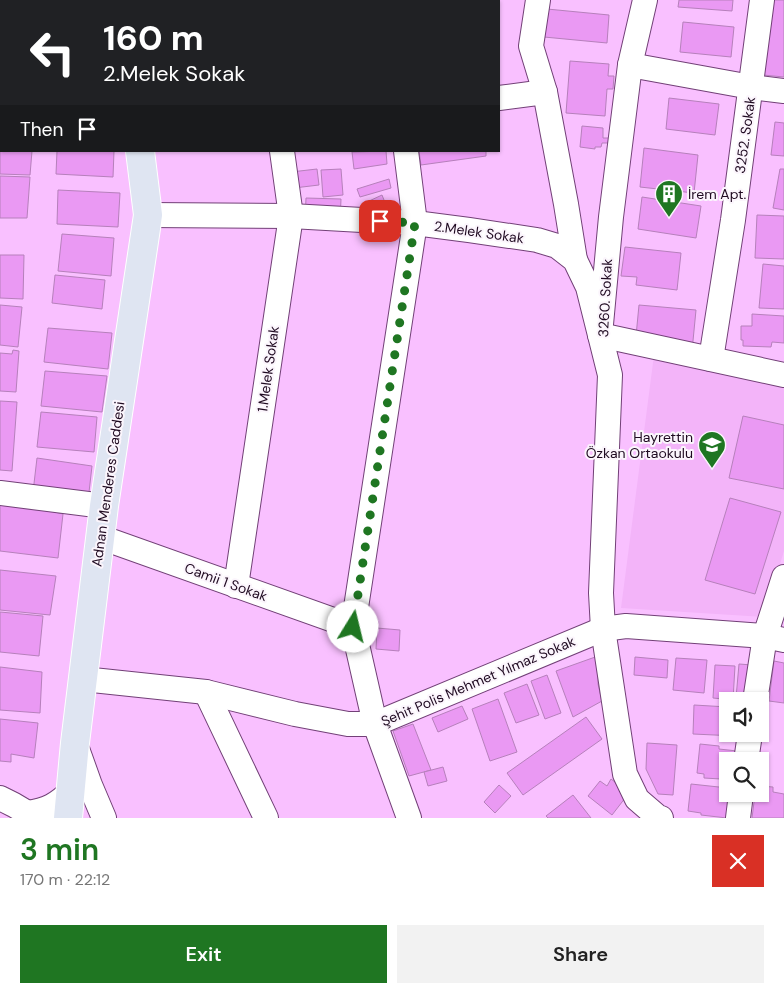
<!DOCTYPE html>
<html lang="en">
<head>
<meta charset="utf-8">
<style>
	:root { --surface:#fff; --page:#f2f2f2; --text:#222; --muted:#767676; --accent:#1f7622 }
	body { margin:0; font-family:"DM Sans",sans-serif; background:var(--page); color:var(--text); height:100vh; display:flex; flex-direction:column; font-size:19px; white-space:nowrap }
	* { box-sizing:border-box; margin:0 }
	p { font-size:16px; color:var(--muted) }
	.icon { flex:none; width:28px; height:28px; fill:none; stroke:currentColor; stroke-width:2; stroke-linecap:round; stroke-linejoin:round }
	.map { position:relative; height:818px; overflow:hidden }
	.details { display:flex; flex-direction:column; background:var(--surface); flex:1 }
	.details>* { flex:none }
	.hud { position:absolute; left:0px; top:0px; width:500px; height:152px; box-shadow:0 1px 4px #0004; background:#202124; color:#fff; overflow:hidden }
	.tools { position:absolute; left:719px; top:692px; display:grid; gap:10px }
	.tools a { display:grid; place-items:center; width:50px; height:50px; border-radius:0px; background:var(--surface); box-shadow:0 1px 4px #0004; font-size:25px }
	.pin { position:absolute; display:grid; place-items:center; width:42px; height:42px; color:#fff; margin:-21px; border-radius:10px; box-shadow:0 2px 8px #0006 }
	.me { position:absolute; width:55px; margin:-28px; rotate:9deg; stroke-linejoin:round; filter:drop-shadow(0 0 4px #0008) }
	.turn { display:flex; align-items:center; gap:18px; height:105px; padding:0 20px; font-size:22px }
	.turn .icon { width:65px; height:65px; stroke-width:2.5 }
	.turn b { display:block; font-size:35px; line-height:42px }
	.then { display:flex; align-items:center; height:48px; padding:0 20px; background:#0003; gap:10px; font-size:19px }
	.round { display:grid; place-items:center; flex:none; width:52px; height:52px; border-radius:0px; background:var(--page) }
	.head { display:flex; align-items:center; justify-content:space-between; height:85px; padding:0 20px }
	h1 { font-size:30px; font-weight:600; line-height:38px; color:var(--accent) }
	.action { display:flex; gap:10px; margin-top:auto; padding:10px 20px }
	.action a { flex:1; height:58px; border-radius:0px; background:var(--accent); color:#fff; font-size:20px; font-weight:600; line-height:58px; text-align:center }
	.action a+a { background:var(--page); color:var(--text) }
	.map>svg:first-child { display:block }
	.built { fill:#f3b4f9 }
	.building { fill:#ea99f3; stroke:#b680bb }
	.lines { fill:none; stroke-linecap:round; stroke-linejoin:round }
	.minor-casing { stroke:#724077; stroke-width:26 }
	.major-casing { stroke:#fff; stroke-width:30 }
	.minor { stroke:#fff; stroke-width:24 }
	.major { stroke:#dfe5f2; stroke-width:28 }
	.route { stroke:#1f7622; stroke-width:9; stroke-dasharray:0 16.2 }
	.labels { text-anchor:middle; stroke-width:4; stroke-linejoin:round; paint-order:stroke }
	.street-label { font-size:14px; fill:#1f0a21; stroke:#fbf5fc }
	.poi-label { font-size:14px; fill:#1f0a21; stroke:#fbf5fc; text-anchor:start }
</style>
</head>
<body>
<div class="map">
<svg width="784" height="818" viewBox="0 0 784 818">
	<rect width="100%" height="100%" fill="#f9c0ff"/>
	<polygon class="built" points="654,355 784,386 784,551 764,617 621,608"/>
	<g class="building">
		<polygon points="0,0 23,0 24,1 1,1 1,45 0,45"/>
		<rect x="37" y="0" width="55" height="1"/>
		<polygon points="679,0 733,0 732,11 678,7"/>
		<polygon points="772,0 784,0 784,77 763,75"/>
		<polygon points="547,9 609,15 607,43 544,37"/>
		<polygon points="683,22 734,27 731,57 680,52"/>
		<polygon points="570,61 609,64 608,76 614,76 613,89 607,89 605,116 566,113"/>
		<polygon points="669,98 719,104 715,135 666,129"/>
		<polygon points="775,122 784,123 784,156 771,155"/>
		<polygon points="582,126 603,128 603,138 609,138 608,143 602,143 601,147 595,147 595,149 580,147"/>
		<polygon points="0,131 1,131 1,151 32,151 30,175 0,174"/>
		<polygon points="644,148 698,155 694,193 640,187"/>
		<polygon points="57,151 114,151 113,177 56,174"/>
		<polygon points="386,151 387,164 354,169 352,152"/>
		<polygon points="419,151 486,151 486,156 421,165"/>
		<polygon points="317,169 319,185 294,188 291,172"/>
		<polygon points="341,169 343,195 323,197 321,170"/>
		<polygon points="780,169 784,169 784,210 773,208"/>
		<polygon points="0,176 30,177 27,218 0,218"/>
		<polygon points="389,179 391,188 360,197 357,189"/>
		<polygon points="58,190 120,193 118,227 57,224"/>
		<polygon points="382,195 386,205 371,212 367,202"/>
		<polygon points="642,197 701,206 696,238 638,229"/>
		<polygon points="306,198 341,199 340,222 305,222"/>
		<polygon points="757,215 784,216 784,259 755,258"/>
		<polygon points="62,234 114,238 111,276 58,271"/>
		<polygon points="625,247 681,253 677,290 636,285 637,277 621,276"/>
		<polygon points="0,255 24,255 23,299 0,298"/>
		<polygon points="763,264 784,266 784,309 759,308"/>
		<polygon points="55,275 105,280 102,309 52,303"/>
		<polygon points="0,305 22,307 18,347 0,345"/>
		<polygon points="639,305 696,310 692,351 636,336"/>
		<polygon points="752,314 784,316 784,343 772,342 771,347 743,346 743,340 741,340 741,326 752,326"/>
		<polygon points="48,328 112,333 108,369 44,362"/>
		<polygon points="13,350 19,351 16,392 0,391 0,353 12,354"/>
		<polygon points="45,371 107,376 102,412 41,406"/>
		<polygon points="0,401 17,402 12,471 0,470"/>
		<polygon points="41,412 97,417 94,452 37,447"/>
		<polygon points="743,416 784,425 784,489 729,478"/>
		<polygon points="37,458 92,466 88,501 33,492"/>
		<polygon points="730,498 781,512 755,594 705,580"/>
		<polygon points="0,499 63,514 58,558 0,551"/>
		<polygon points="0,570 56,576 50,615 0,610"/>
		<polygon points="0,612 43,616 39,656 0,652"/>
		<polygon points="377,628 400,630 399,651 376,649"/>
		<polygon points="598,656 598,684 602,701 573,717 556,671"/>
		<polygon points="635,657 668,660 667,678 634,675"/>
		<polygon points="676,658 707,660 704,693 673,690"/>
		<polygon points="774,661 784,663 784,703 769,701"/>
		<polygon points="739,664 752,665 749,698 736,698"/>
		<polygon points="715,665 735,666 733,700 713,698"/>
		<polygon points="0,667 42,672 40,713 0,710"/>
		<polygon points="547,675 561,713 545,719 531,681"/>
		<polygon points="527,684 539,715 516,723 504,693"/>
		<polygon points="498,699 517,752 490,761 472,709"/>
		<polygon points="694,705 728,707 728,734 736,734 736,736 693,734"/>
		<polygon points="462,706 468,719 438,732 432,718"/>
		<polygon points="586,717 602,739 523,795 507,773"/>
		<polygon points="0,719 38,723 34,758 11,754 11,762 0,761"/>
		<polygon points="413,724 431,770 409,776 393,731"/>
		<polygon points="647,743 677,745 673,795 658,794 646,769"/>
		<polygon points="700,744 719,746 719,749 737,751 735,761 728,761 728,779 721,778 721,779 704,778 704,774 697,773"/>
		<polygon points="443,767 447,781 428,786 424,772"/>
		<polygon points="611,779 629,793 612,815 588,796 600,781 607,786"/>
		<polygon points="691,784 728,788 728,794 730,794 727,818 701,815 701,813 688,811"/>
		<polygon points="499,785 511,796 495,813 484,802"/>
		<polygon points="760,786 773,787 773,792 784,794 784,818 752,818 755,794 760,794"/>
		<polygon points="573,795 591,818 548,818 546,816"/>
	</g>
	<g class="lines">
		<defs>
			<g id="minor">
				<polyline points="261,0 262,1"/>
				<polyline points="385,0 385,1"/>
				<polyline points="538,0 531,46 545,92 566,204 575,260"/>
				<polyline points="645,0 630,65 611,217 600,335 610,375 601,593 603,629 625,774 637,799 658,817 661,818"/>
				<polyline points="0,53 1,53"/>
				<polyline points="630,65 751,87 784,91"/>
				<polyline points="499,98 545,92"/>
				<polyline points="406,151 415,223 353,627 375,724 409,818"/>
				<polyline points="148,215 291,216 415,223 469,230 537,240 557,246 575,260 588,287 600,335 784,375"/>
				<polyline points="711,359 733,220 762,0"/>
				<polyline points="0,493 104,506"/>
				<polyline points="100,537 353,627"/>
				<polyline points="236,586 291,216 282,151"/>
				<polyline points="83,679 206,692 295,714 348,724 375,724 603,629 626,626 765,636 784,640"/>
				<polyline points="206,692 266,818"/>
				<polyline points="755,701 765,636 784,577"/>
				<polyline points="75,743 90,785 104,818"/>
				<polyline points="746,761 750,734"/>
				<polyline points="0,798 14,805 36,818"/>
				<path d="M28,813c19,-3 29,-8 43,-22"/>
				<polyline points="738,818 741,794"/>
			</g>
			<g id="major">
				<polyline points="121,0 121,1"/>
				<polyline points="68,818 75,743 104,506 148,215 140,151"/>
			</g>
		</defs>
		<use href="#minor" class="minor-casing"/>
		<use href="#major" class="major-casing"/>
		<use href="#minor" class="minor"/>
		<use href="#major" class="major"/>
	</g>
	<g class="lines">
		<polyline class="route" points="353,627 415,223 380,221"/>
	</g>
	<defs>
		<symbol id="building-pin" viewBox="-11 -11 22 30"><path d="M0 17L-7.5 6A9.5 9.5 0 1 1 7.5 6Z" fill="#1f7622" stroke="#fbf5fc"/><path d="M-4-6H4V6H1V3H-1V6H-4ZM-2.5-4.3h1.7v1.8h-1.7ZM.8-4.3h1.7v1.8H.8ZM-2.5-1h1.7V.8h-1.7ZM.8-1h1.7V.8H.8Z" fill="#fff"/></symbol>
		<symbol id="school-pin" viewBox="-11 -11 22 30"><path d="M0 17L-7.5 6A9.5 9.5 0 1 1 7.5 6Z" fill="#1f7622" stroke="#fbf5fc"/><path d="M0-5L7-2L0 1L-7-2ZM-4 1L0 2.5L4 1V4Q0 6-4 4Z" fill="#fff"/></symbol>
	</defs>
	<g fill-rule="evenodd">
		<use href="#building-pin" x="653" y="178" width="32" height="43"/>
		<use href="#school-pin" x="696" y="429" width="32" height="43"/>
	</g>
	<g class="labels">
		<g class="street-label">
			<text transform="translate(745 135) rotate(-82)" y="5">3252. Sokak</text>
			<text transform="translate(479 232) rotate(8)" y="5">2.Melek Sokak</text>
			<text transform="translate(605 298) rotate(-87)" y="5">3260. Sokak</text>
			<text transform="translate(268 369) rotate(-82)" y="5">1.Melek Sokak</text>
			<text transform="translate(108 484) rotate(-82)" y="5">Adnan Menderes Caddesi</text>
			<text transform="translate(226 582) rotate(20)" y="5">Camii 1 Sokak</text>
			<text transform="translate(478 681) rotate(-23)" y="5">Şehit Polis Mehmet Yılmaz Sokak</text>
		</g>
		<g class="poi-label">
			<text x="688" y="199">İrem Apt.</text>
			<text x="693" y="442" text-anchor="end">Hayrettin<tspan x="693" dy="16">Özkan Ortaokulu</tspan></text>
		</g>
	</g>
</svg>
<div class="tools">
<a><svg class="icon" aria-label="sound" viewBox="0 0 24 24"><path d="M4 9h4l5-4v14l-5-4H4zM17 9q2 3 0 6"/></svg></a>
<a><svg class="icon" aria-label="search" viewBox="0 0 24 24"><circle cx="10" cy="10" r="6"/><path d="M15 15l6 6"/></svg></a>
</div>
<div class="pin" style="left:380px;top:221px;background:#d93025"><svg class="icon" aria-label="arrive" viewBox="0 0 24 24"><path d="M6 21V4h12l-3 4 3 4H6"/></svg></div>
<svg class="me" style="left:353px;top:627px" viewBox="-20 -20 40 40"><circle r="19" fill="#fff"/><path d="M0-13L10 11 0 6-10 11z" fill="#1f7622"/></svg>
<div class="hud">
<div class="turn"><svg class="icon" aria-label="left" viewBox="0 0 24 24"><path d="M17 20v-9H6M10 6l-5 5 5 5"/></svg><div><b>160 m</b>2.Melek Sokak</div></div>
<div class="then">Then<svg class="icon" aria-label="arrive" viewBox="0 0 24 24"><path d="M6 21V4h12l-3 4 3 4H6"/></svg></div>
</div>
</div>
<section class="details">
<div class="head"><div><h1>3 min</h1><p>170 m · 22:12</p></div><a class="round" style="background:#d93025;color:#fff"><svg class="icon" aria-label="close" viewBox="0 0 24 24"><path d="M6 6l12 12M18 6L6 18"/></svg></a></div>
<div class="action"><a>Exit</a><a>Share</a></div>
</section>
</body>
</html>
